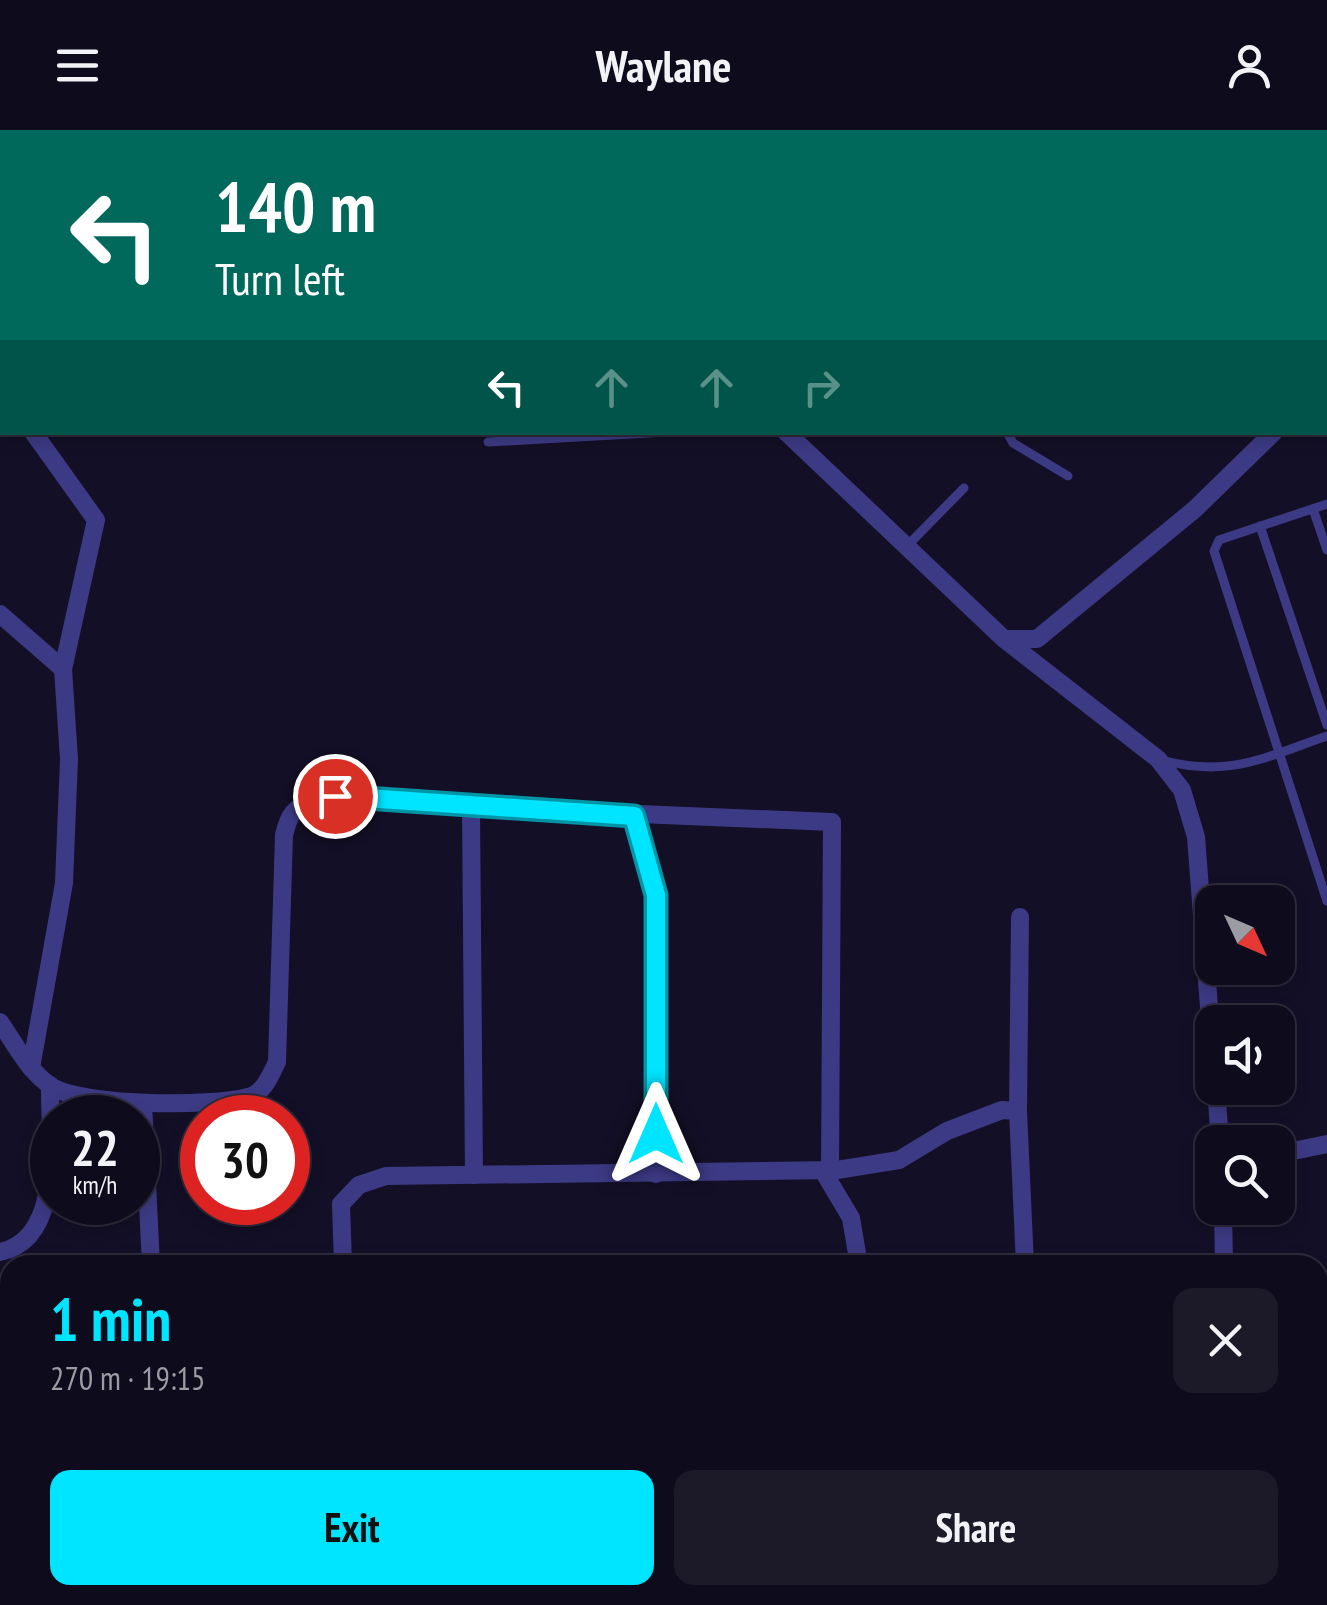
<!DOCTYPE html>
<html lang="en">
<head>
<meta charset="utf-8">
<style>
	:root { --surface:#0e0b1c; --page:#1c1929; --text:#f1f3f6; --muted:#9b9ba3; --line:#2e2b3b; --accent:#00e5ff }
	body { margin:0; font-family:"PT Sans Narrow",sans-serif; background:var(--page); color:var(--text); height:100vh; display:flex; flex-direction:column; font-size:38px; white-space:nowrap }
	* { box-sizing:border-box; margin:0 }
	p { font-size:32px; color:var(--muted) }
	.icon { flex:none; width:55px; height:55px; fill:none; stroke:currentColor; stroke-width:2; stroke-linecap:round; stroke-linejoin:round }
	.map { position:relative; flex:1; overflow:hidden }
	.panel { position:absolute; left:0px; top:1125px; width:1328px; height:350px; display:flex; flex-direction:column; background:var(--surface); border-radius:30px 30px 0 0; box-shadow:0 5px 15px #0003,0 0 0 2px var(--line) }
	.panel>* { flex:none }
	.hud { position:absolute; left:0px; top:0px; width:1328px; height:305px; box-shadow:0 5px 15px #0003,0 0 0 2px var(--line); background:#00695c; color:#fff; overflow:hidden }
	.needle { width:65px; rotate:134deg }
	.buttons { position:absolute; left:1195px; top:755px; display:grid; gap:20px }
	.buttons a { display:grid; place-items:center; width:100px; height:100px; border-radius:20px; background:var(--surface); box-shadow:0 5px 15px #0003,0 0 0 2px var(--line); font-size:50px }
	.speed { position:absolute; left:30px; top:965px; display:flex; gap:20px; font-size:50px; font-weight:700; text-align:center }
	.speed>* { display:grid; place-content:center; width:130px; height:130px; border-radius:50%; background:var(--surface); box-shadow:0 5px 15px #0003,0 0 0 2px var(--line); line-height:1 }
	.speed small { font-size:25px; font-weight:400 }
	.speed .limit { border:15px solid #d22; background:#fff; color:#111 }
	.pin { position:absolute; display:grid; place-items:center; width:85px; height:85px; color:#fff; margin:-42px; border:5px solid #fff; border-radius:50%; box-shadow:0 2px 10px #0007 }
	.me { position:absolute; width:110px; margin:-55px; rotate:0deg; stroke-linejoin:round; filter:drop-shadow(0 0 8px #0008) }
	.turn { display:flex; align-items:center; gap:35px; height:210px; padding:0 50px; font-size:45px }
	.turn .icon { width:130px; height:130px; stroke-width:2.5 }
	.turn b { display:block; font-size:70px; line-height:85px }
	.lanes { display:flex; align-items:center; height:95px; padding:0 50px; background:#0003; justify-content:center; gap:50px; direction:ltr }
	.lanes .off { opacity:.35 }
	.round { display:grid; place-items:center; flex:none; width:105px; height:105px; border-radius:20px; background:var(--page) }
	.overview { display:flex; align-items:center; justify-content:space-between; height:170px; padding:0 50px }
	h1 { font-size:60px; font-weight:600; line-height:75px; color:var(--accent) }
	.primary-button { display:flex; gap:20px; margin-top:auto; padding:20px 50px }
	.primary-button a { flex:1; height:115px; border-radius:20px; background:var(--accent); color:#111; font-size:40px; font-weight:600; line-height:115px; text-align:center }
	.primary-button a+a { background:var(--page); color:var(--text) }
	header { display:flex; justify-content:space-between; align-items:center; height:130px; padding:0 50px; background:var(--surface); font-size:45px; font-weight:600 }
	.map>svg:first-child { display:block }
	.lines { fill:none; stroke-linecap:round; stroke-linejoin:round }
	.lane { stroke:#3d3a85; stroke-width:9 }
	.street { stroke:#3d3a85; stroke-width:18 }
	.secondary { stroke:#6f6bff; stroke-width:25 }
	.route-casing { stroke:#0095a6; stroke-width:25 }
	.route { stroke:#00e5ff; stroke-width:18 }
</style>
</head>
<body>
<header><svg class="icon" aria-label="menu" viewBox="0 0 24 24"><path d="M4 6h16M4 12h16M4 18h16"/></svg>Waylane<svg class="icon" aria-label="person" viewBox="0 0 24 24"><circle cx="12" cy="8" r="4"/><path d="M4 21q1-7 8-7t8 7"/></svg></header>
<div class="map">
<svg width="1327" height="1475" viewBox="0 0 1327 1475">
	<rect width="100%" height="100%" fill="#130f26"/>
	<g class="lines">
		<g class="lane">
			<polyline points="995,0 996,2"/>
			<polyline points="1293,0 1294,2"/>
			<polyline points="856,2 857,0"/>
			<polyline points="900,2 904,0"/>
			<polyline points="1007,302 1013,313 1068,346"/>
			<polyline points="488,312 666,302"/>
			<polyline points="1327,374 1219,410 1214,421 1327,771"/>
			<polyline points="1313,379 1327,420"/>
			<polyline points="1260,396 1327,595"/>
			<polyline points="906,417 964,358"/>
			<path d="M1161,630c68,18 102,-2 166,-24"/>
			<polyline points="197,1465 199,1475"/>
			<polyline points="284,1465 285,1475"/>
			<polyline points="0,1468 12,1465"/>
		</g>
		<g class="street">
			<polyline points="41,0 43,2"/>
			<polyline points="145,0 145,2"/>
			<polyline points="731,2 731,0"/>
			<polyline points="1325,254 1327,250"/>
			<polyline points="0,258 2,261"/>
			<polyline points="786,302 1004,509 1158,629 1182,660 1196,707 1212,916"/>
			<polyline points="0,484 63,539"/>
			<polyline points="1004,509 1037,509 1195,379 1274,302"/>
			<polyline points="471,677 832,692 830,1041"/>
			<polyline points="634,686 656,765 656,1044"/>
			<polyline points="1020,787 1018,981 1025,1135"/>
			<path d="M0,892c15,22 30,52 54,66 35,18 155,19 194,9 16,-4 22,-21 29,-35l7,-227c3,-11 5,-20 14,-27 31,-24 134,-4 173,-1l3,368"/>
			<polyline points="31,938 64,753 69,629 63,539 96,390 33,302"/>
			<polyline points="1216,958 1220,1012"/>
			<polyline points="143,973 151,1135"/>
			<polyline points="1278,1024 1327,1014"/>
			<polyline points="823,1041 851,1088 859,1135"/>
			<polyline points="1223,1078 1224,1135"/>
			<path d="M0,1122c65,-13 49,-118 50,-167"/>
			<polyline points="343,1135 341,1074 359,1055 386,1046 837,1040 899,1030 947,1001 1002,980 1018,981"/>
			<polyline points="355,1465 356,1475"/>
			<polyline points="852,1465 853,1475"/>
			<polyline points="1030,1465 1031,1475"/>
			<polyline points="1231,1465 1232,1475"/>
		</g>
		<g class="secondary">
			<polyline points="183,2 186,0"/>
			<polyline points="0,138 2,136"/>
		</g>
	</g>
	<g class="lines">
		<defs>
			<polyline id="route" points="335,666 634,686 656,765 656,1004"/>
		</defs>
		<use href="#route" class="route-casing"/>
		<use href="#route" class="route"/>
	</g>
</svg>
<div class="buttons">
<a><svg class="needle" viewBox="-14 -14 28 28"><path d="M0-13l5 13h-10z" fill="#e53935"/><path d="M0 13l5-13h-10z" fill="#9b9ba3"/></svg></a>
<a><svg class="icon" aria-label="sound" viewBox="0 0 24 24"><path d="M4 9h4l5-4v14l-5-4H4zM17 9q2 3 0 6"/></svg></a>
<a><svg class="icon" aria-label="search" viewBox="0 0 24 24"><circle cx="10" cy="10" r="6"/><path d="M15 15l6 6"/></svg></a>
</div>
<div class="speed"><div>22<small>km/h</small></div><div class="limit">30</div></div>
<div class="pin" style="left:335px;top:666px;background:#d93025"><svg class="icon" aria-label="arrive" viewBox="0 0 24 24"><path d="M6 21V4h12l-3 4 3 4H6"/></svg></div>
<svg class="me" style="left:656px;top:1004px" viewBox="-20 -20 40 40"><path d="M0-17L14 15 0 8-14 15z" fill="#00e5ff" stroke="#fff" stroke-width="4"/></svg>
<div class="hud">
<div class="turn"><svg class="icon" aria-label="left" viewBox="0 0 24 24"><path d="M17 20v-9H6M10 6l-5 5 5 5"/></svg><div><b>140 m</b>Turn left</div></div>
<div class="lanes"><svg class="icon" aria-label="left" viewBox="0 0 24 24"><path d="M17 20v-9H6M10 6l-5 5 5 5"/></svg><svg class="icon off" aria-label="ahead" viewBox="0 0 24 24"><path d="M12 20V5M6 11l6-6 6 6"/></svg><svg class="icon off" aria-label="ahead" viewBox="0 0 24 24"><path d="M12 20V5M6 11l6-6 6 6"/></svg><svg class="icon off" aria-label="right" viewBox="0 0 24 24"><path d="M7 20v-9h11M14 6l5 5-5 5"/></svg></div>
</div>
<section class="panel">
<div class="overview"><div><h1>1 min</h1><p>270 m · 19:15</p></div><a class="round"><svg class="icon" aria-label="close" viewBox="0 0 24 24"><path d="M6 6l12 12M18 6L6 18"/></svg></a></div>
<div class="primary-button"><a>Exit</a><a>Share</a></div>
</section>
</div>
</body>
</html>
